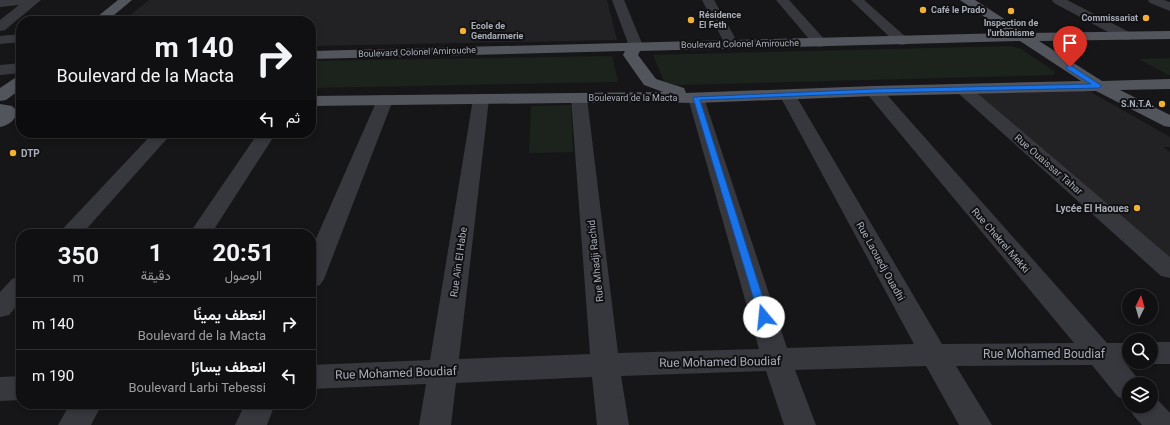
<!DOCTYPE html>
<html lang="ar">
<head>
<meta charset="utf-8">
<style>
	:root { --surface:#101012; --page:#1e1e20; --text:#f1f3f6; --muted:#9c9d9f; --line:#303032 }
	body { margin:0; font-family:Roboto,Vazirmatn,sans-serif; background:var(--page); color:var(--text); direction:rtl; height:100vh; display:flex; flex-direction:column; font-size:15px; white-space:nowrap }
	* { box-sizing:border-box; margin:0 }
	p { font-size:13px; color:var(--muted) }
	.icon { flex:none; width:22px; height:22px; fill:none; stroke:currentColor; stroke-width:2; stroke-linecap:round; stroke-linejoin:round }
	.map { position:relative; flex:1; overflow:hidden; direction:ltr }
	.side { position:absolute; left:16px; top:229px; width:300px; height:180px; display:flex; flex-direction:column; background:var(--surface); border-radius:16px; box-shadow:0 2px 6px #0003,0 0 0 1px var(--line); direction:rtl }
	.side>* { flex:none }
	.hud { position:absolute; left:16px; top:16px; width:300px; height:122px; border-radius:16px; box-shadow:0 2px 6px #0003,0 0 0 1px var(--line); direction:rtl; background:#101012; color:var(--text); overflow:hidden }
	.needle { width:26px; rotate:5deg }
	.fabs { position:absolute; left:1122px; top:289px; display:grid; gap:8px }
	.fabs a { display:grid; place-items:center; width:36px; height:36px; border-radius:50%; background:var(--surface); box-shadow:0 2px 6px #0003,0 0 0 1px var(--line); font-size:20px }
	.pin { position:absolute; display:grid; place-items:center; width:34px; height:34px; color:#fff; margin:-41px -17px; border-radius:50% 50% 50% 0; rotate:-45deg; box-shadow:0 0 4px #0007 }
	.pin .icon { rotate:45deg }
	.me { position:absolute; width:44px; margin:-22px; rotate:343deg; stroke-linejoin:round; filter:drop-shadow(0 0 3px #0008) }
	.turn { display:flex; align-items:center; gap:14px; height:84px; padding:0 16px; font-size:18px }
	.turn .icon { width:52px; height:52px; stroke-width:2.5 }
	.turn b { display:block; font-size:28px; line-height:34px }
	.then { display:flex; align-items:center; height:38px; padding:0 16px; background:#0003; gap:8px; font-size:15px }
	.eta { display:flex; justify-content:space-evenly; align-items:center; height:68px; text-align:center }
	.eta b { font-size:24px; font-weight:700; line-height:28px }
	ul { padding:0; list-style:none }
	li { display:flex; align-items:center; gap:12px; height:52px; padding:0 16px; border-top:1px solid var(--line) }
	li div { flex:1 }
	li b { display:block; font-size:15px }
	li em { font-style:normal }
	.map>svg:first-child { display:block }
	.built { fill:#222225 }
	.green { fill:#1c231d }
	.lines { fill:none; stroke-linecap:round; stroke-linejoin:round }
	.minor { fill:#37383d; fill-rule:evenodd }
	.major { fill:#53555c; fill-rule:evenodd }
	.route { fill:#1a73e8; stroke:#114b97 }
	.poi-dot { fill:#f2b134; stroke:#111113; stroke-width:1.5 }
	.labels { text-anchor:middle; stroke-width:4; stroke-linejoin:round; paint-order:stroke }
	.far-poi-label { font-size:9px; font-weight:bold; fill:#a8adb8; stroke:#111113; text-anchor:start }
	.far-street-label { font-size:9px; fill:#a8adb8; stroke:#111113 }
	.poi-label { font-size:10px; font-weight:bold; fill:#a8adb8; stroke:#111113; text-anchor:start }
	.street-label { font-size:10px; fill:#a8adb8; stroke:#111113 }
	.near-street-label { font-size:12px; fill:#a8adb8; stroke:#111113 }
</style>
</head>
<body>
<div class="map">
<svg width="1170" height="425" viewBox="0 0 1170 425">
	<rect width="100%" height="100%" fill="#161618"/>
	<g class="built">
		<polygon points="149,0 607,0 617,40 311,46 311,21 123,21"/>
		<polygon points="1076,90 1091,92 1170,137 1170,147 1163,147 1170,152 1170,265 966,91"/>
	</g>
	<g class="green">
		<polygon points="1011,46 1021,49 1055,72 1053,75 676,85 664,81 653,55"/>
		<polygon points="612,56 618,81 615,82 311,88 311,61"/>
		<polygon points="1170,58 1170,75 1168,75 1139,59"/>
		<polygon points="571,105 573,152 529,153 531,106"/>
	</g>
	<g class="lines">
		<g class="minor">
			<polygon points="0,0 41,0 5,30 0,31 0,20 19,5 0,7"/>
			<polygon points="612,0 624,0 643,46 641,49 636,50 631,49 629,46"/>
			<polygon points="702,0 714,0 739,45 737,48 732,49 727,48"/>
			<polygon points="776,0 789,0 825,40 827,43 825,46 820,47 815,46"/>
			<polygon points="851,0 864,0 907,38 909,41 907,44 902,45 897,44"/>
			<polygon points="1052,0 1067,0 1131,33 1133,36 1131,39 1126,40 1121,39 1054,3"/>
			<polygon points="1148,0 1164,0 1170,2 1170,11 1150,3"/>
			<polygon points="21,34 21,42 0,44 0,36"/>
			<polygon points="21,63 21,73 0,75 0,65"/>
			<polygon points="964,85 970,87 1170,257 1170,278 1161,276 958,93 956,90 958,87"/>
			<polygon points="874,86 880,87 1107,343 1129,343 1129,362 1138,362 1127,365 1142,384 1129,384 1129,400 1118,397 1092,365 956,366 992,425 959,425 926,366 795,370 816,425 784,425 766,371 621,376 629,425 597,425 592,377 456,383 451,425 419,425 426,384 311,389 311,365 430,360 473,99 475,95 481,94 487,95 489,99 459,359 590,354 571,98 573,94 579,93 585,94 587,98 618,353 759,349 688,98 690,94 696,93 702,94 704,98 787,348 914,344 780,96 782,92 788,91 794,92 796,96 942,344 1074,343 868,95 866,91 868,87"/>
			<polygon points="385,95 391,96 393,100 324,279 320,285 311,288 311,250 377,100 379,96"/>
			<polygon points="153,133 172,133 82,234 58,234"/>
			<polygon points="258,133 276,133 211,234 189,234"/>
			<polygon points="21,276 21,301 9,315 0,317 0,292 12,279"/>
			<polygon points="1151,342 1170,342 1170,364 1151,364 1145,362 1151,362"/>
			<polygon points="21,376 21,400 0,401 0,377"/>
			<polygon points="1151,396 1155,397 1170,413 1170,425 1142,425 1133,415 1129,406 1129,405 1151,406"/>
			<polygon points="70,404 102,404 91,425 58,425"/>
			<polygon points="245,404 275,404 267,425 235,425"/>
		</g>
		<g class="major">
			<polygon points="118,0 132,0 107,21 92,21"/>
			<path d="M960,0h15l51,33 144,-2v8l-131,2 63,40 68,-2v10l-50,1 50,25v12l-6,-1 -68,-35 -222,5 -178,7 -51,-1 -334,4v-10l352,-4 -19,-7 -21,-30 2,-4 -314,8v-8l697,-18zM1020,41l61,40 -207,5 -188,7 -2,-5 -28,-9 -18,-24 2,-4z"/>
			<polygon points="21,76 21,89 6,100 0,101 0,88 15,78"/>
			<path d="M0,104l12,2 6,6c-4,9 -9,13 -18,15z"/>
		</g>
	</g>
	<polygon class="route" points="1070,65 1102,86 1099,88 874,93 700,100 769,317 767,320 760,320 693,98 694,97 874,89 1091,84 1067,69 1066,67"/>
	<g class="poi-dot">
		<circle cx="923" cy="10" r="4"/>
		<circle cx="1011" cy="11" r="4"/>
		<circle cx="1146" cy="18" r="4"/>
		<circle cx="691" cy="20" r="4"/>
		<circle cx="463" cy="31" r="4"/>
		<circle cx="1162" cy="104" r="4"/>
		<circle cx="13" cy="153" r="4"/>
		<circle cx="1137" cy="208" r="4"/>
	</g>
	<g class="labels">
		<g class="far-poi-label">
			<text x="931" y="13">Café le Prado</text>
			<text x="699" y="18">Résidence<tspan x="699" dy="10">El Feth</tspan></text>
			<text x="1138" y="21" text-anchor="end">Commissariat</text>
			<text x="1011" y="26" text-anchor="middle">Inspection de<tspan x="1011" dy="10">l'urbanisme</tspan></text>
			<text x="471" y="29">Ecole de<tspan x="471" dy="10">Gendarmerie</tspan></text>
			<text x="1154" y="107" text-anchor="end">S.N.T.A.</text>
		</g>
		<g class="far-street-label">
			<text transform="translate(740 44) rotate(-1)" y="3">Boulevard Colonel Amirouche</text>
			<text transform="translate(417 52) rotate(-2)" y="3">Boulevard Colonel Amirouche</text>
			<text x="633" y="101">Boulevard de la Macta</text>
		</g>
		<g class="poi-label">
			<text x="21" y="157">DTP</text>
			<text x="1129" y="212" text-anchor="end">Lycée El Haoues</text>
		</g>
		<g class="street-label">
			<text transform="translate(1049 164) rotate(41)" y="4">Rue Ouaissar Tahar</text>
			<text transform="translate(1001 240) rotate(49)" y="4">Rue Chekrel Mekki</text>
			<text transform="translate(595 261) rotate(-96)" y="4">Rue Mhadji Rachid</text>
			<text transform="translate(881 261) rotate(61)" y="4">Rue Laouedj Ouadhi</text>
			<text transform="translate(458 262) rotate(-82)" y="4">Rue Aïn El Habe</text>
		</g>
		<g class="near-street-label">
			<text x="1044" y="358">Rue Mohamed Boudiaf</text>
			<text transform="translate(720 362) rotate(-1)" y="4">Rue Mohamed Boudiaf</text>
			<text transform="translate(396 373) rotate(-2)" y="4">Rue Mohamed Boudiaf</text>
		</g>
	</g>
</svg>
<div class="fabs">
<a><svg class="needle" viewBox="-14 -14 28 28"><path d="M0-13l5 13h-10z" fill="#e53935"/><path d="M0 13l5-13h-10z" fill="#9c9d9f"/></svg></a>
<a><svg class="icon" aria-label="search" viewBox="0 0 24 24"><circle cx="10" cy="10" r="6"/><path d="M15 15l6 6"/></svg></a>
<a><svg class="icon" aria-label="layers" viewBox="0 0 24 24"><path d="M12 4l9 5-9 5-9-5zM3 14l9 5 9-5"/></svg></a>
</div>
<div class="pin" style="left:1070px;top:67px;background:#d93025"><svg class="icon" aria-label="arrive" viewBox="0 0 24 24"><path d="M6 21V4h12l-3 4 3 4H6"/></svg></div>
<svg class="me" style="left:764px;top:317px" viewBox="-20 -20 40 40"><circle r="19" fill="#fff"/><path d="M0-13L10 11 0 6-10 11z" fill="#1a73e8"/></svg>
<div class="hud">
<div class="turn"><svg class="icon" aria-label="right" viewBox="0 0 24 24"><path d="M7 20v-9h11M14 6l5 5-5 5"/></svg><div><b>140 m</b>Boulevard de la Macta</div></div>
<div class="then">ثم<svg class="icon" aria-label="left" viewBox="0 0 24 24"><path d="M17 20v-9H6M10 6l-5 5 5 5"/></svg></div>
</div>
<section class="side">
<div class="eta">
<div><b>20:51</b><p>الوصول</p></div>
<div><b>1</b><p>دقيقة</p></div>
<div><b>350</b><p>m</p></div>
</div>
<ul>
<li><svg class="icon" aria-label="right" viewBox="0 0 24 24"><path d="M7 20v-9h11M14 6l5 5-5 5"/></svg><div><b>انعطف يمينًا</b><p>Boulevard de la Macta</p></div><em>140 m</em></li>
<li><svg class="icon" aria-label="left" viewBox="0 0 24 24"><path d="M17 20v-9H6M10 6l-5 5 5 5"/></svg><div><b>انعطف يسارًا</b><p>Boulevard Larbi Tebessi</p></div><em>190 m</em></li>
</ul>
</section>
</div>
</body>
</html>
